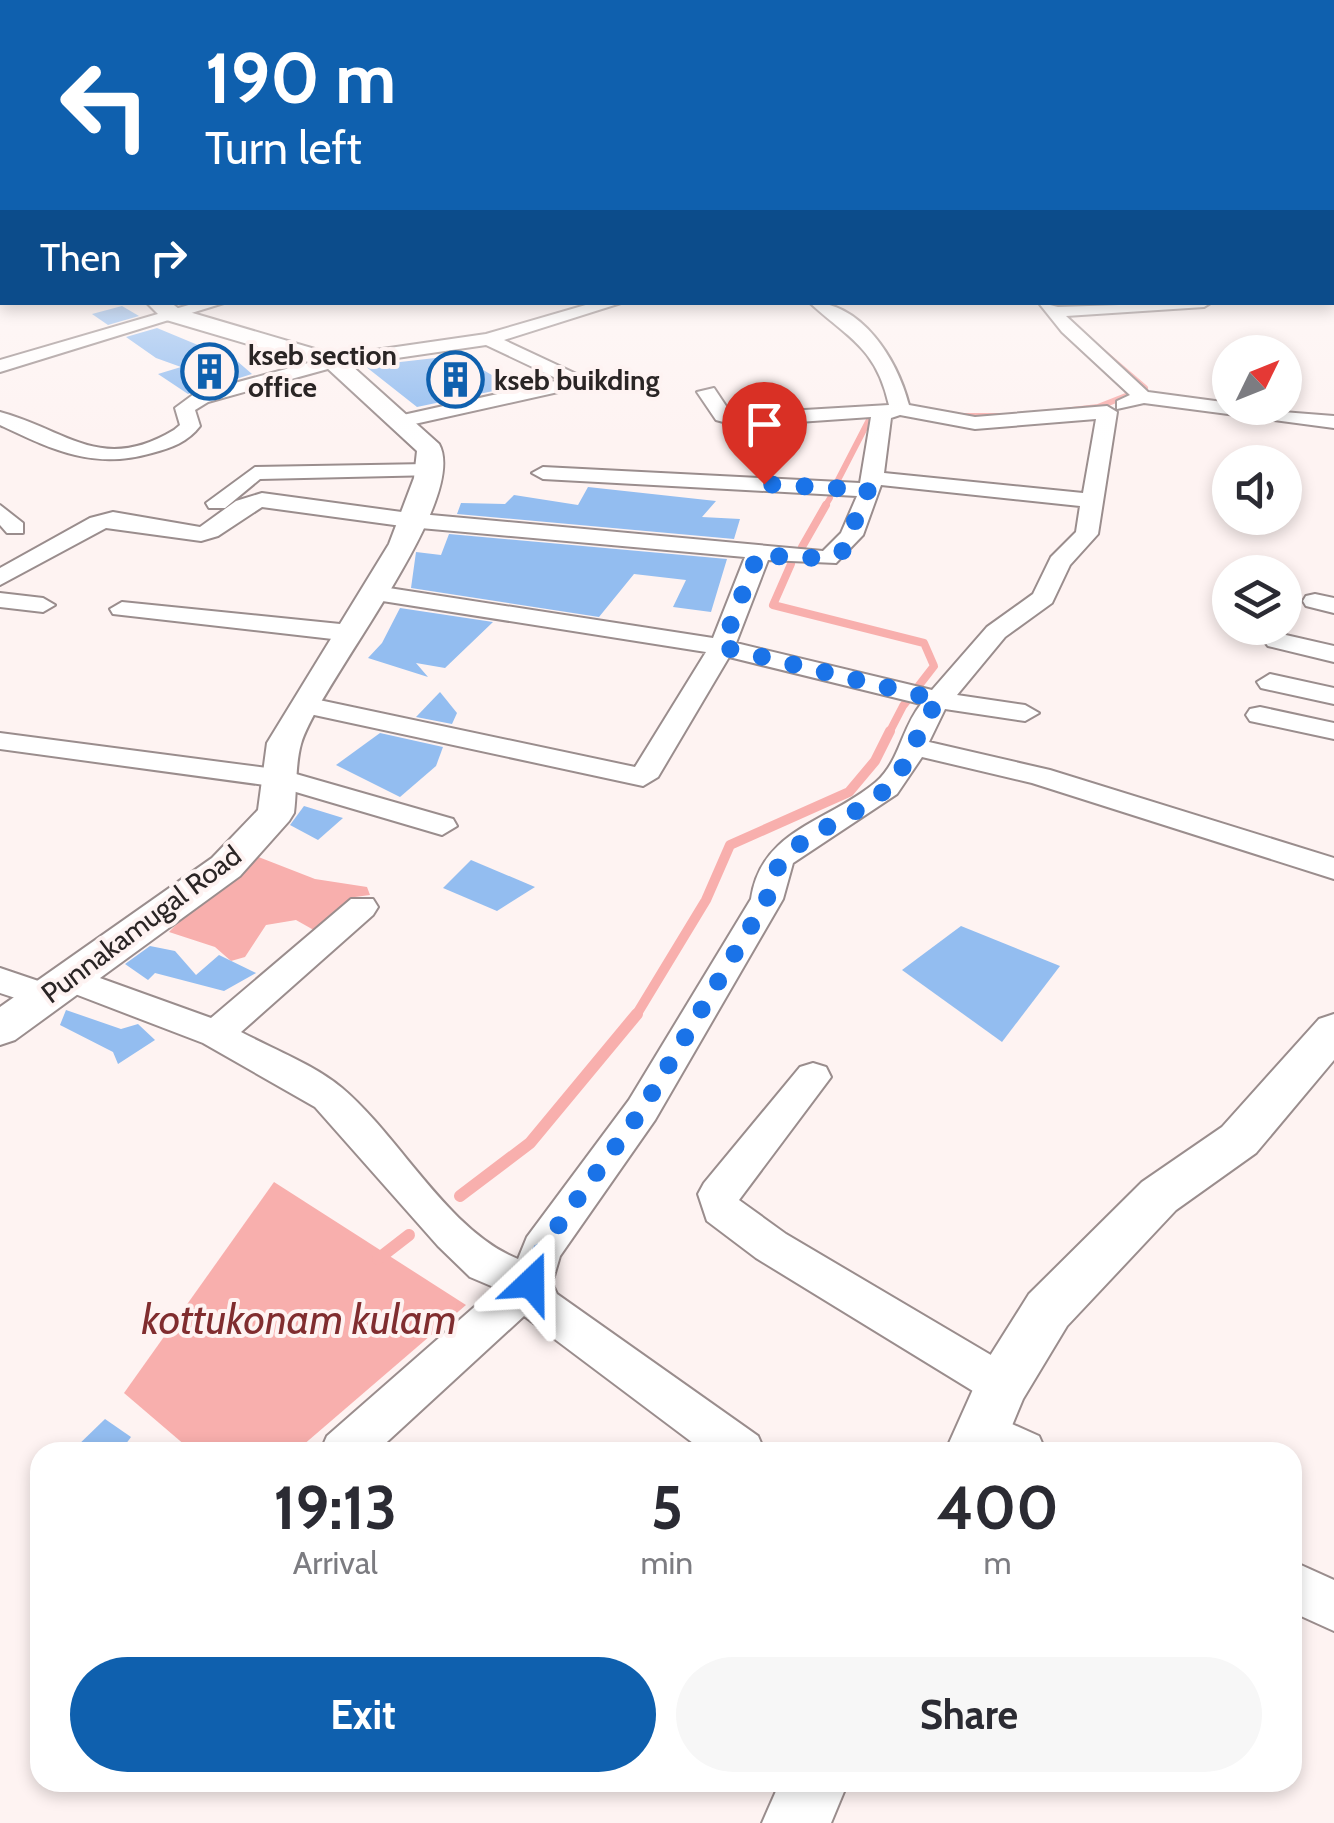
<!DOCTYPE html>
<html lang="en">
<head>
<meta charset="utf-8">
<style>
	:root { --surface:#fff; --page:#f7f7f7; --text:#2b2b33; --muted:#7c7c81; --accent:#0f60ae }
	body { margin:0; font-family:Cabin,sans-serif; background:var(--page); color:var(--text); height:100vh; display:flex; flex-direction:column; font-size:38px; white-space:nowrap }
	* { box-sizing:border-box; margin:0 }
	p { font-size:32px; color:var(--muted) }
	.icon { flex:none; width:55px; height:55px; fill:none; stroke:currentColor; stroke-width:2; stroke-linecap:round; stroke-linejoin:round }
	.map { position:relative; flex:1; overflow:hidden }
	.side { position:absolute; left:30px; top:1442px; width:1272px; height:350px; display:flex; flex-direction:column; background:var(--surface); border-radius:30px; box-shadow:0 5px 15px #0003 }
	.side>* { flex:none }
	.banner { position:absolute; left:0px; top:0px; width:1335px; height:305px; box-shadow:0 5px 15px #0003; background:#0f60ae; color:#fff; overflow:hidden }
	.needle { width:65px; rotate:47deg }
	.buttons { position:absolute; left:1212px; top:335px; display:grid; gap:20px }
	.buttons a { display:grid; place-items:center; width:90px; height:90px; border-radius:50%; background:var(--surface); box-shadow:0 5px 15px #0003; font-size:50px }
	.pin { position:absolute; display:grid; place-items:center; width:85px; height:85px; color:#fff; margin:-102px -42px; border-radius:50% 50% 50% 0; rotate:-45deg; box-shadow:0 0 10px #0007 }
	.pin .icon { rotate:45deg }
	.me { position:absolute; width:110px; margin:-55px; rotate:23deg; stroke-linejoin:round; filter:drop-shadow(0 0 8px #0008) }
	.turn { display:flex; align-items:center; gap:35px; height:210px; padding:0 40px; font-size:45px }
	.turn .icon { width:130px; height:130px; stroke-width:2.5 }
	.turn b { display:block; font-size:70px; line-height:85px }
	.then { display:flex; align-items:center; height:95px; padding:0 40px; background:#0003; gap:20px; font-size:38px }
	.eta { display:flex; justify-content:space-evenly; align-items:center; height:170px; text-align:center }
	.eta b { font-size:60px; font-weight:700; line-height:70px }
	.cta { display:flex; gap:20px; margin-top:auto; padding:20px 40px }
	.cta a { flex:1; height:115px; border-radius:60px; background:var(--accent); color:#fff; font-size:40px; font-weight:700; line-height:115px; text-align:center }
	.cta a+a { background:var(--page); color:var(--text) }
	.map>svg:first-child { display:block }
	.water { fill:#f8afad }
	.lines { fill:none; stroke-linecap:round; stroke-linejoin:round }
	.stream-far3 { stroke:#f8afad; stroke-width:6 }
	.stream-far2 { stroke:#f8afad; stroke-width:8 }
	.stream-far1 { stroke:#f8afad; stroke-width:10 }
	.stream { stroke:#f8afad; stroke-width:12 }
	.building { fill:#93bdf0 }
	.minor-casing { stroke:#9a8d8d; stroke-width:4 }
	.tertiary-casing { stroke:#9a8d8d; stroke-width:4 }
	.minor { fill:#fff; fill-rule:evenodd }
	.tertiary { fill:#fff; fill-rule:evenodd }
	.route { stroke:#1a73e8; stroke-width:18; stroke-dasharray:0 32.4 }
	.labels { text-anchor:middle; stroke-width:8; stroke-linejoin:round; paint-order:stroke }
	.far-poi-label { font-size:28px; font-weight:bold; fill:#2a2525; stroke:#fef3f2; text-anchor:start }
	.far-street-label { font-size:28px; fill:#2a2525; stroke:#fef3f2 }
	.near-water-label { font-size:42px; font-style:italic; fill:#802d2f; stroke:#fef3f2 }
</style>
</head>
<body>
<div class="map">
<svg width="1334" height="1823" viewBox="0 0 1334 1823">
	<rect width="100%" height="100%" fill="#fef3f2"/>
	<g class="water">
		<polygon points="251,854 315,879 367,887 370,895 355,897 319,933 296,920 266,925 245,957 231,961 215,947 169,932 228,871 243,874 242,861"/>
		<polygon points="274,1182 466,1305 295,1452 193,1452 124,1393"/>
	</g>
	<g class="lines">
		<g class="stream-far3">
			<polyline points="1102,351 1145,388"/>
			<polyline points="1055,412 1098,407 1126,396"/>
			<polyline points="956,416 999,416"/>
			<polyline points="838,480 870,418"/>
			<polyline points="824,508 830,498"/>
		</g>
		<g class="stream-far2">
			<polyline points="802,547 826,505"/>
			<polyline points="791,564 773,605 924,643 934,666 903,706 889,733"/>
		</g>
		<polyline class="stream-far1" points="635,1017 706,900 730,845 849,792 875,761 890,731"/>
		<g class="stream">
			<polyline points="460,1196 530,1143 637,1014"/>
			<polyline points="378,1259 409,1235"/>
		</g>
	</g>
	<g class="building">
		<polygon points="122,306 139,316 108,325 92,314"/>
		<polygon points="157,328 222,355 229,354 252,374 188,394 158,374 181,367 156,358 126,337"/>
		<polygon points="444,357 458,364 468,361 512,387 417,407 365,366"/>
		<polygon points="588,487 716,501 702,517 740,519 734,539 457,514 461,503 505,504 514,495 578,505"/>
		<polygon points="449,534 727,559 711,612 673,607 686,580 634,574 599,617 411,588 416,552 441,555"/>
		<polygon points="400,608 493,622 445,668 416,663 428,677 368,658 382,643"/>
		<polygon points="440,692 457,713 452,724 416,717"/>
		<polygon points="380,733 443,747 436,766 400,797 336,765"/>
		<polygon points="304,806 343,818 318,840 290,825"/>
		<polygon points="471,860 535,887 497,911 443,888"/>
		<polygon points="961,926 1060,966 1002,1042 902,970"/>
		<polygon points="150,946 175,951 196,975 219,955 256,973 224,991 155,973 148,980 125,964"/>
		<polygon points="66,1010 121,1029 138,1024 155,1040 118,1064 113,1052 60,1025"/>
		<polygon points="105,1419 131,1437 120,1452 71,1452"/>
	</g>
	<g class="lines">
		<defs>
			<g id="minor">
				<polygon points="1334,208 1334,217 1332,217 1332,208"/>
				<rect x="0" y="216" width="2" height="8"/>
				<rect x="1332" y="250" width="2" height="10"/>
				<polygon points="2,269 2,279 0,280 0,270"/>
				<rect x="1332" y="279" width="2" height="10"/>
				<polygon points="199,302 227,302 0,372 0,360"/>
				<path d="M596,302h28l-120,38 81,38v8l-184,41 -10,-6 3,-4 166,-37 -74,-35 -151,22 -127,35 -13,8 5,16c-12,16 -29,22 -48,27 -59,17 -99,-3 -152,-28v-13c67,18 101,62 174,18l6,-5 -5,-17 19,-14 140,-38 152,-22z"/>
				<path d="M809,302c53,0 88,57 100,103l66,12 132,-11 10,6 -19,122 -28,31 -18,38 -47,34 -48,58 68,10 14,8 -14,8 -80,-12 -16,33 121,28 284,88v21l-302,-96 -110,-26 -25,37 -104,69 -10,36 -128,221 -95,136 -8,27 5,11 201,142 7,16h-60l-181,-136 -148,136h-56l7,-16 169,-148 -26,-11 -32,-31 -123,-139 -112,-64 -141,-54 4,8 -5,9 -12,3 -49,-16v-25l59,20 -4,-8 5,-9 12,-3 139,50 140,-119h22l5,8 -5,8 -132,117c32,17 74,33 101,56 58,49 106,143 176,171l9,-22 102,-137 122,-201c10,-70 78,-77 125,-117 24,-21 25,-53 45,-78l-192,-47 -71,120 -15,9 -338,-73 -14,-8 14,-8 330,70 71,-115 -330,-52 -12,-7 12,-7 337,52 32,-81 -336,-30 -147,-20 -44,29 -17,5 -95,-13 -106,57v-17l90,-50 23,-6 87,15 36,-26 26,-8 147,20 414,38 18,-18 16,-37 -314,-17 -11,-6 11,-6 317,16 11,-66 -133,9 -22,-6 -19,-28 17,-4 16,24 8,2 151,-9c-13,-58 -41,-67 -80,-103zM900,415l75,14 121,-10 -13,74 -199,-20 7,-55zM881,485l199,21 -4,26 -25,25 -18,37 -46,33 -55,63 -196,-47 32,-83 68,3 27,-28z"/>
				<polygon points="1038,302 1058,307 1212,302 1204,307 1066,316 1148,392 1230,403 1230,408 1334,416 1334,428 1144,403 1117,409 1117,401 1130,395 1062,332"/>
				<polygon points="428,464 439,470 436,475 260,479 225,508 209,508 206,503 255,467"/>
				<polygon points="0,505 23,523 23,533 7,533 0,525"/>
				<polygon points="0,593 43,598 55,605 43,612 0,607"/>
				<polygon points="1315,594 1334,598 1334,613 1306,606 1303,601 1306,596"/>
				<polygon points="122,602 350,625 363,633 350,641 113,614 110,609"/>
				<polygon points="1277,633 1334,646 1334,662 1268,646 1264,641 1268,636"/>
				<polygon points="1270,674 1334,688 1334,704 1261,688 1257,682"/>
				<polygon points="1260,707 1334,723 1334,739 1250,721 1246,715 1250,709"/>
				<polygon points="0,733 282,770 453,819 457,826 442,835 279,787 0,749"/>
				<polygon points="813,1063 826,1067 831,1077 739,1200 786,1234 1018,1371 1024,1385 1018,1399 1002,1405 986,1399 756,1258 707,1221 698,1194 704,1183 800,1067"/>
				<polygon points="983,1411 1039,1436 1046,1452 975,1452 967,1448 960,1433 967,1418"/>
				<polygon points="1292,1561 1334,1580 1334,1631 1292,1612"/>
			</g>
			<g id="tertiary">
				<path d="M146,302h24l9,7 163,48 97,87c32,57 -121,241 -138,300 -6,21 -4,47 -7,69l-5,8 -49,55 -225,164 -15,5v-38l212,-149 46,-48 9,-67 122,-199 25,-66 3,-27 -91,-84 -163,-48z"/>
				<polygon points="1334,1014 1334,1060 1256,1153 1176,1210 1067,1326 1023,1399 1001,1452 945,1452 983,1367 1029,1294 1142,1182 1222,1127 1319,1019"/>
				<polygon points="780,1782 848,1782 831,1823 762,1823"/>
			</g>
		</defs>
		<use href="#minor" class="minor-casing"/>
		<use href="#tertiary" class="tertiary-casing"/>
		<use href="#minor" class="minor"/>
		<use href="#tertiary" class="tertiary"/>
	</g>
	<linearGradient id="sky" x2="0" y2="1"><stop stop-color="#aeb2d0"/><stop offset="0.42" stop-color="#fffaf9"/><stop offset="1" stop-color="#fffaf9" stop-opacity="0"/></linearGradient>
	<rect width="1334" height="441" fill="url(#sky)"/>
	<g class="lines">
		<path class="route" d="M531,1283l11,-35 100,-138 125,-211c8,-66 79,-70 121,-112 23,-23 29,-60 51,-87l-217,-53 36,-93 46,5 38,-7 26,-62 -104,-6"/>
	</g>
	<defs>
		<symbol id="building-ring" viewBox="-11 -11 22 22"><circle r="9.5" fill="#fef3f2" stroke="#0f60ae" stroke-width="1.5"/><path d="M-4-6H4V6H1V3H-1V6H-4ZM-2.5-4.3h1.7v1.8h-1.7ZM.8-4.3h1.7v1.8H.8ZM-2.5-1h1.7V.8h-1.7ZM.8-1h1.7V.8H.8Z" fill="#0f60ae"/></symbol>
	</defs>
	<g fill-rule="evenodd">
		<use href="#building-ring" x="178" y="340" width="63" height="63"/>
		<use href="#building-ring" x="424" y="348" width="63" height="63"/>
	</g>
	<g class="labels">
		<g class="far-poi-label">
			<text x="248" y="365">kseb section<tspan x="248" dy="32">office</tspan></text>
			<text x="494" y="390">kseb buikding</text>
		</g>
		<g class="far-street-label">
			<text transform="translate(141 924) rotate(-37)" y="10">Punnakamugal Road</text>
		</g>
		<g class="near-water-label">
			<text x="299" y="1334">kottukonam kulam</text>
		</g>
	</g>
</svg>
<div class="buttons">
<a><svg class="needle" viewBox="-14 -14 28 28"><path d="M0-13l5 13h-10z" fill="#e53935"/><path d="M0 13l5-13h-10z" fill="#7c7c81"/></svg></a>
<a><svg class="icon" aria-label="sound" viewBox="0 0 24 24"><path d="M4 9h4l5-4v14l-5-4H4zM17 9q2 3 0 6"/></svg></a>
<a><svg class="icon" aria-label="layers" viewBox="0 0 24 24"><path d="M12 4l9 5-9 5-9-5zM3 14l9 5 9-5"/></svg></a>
</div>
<div class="pin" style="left:764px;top:484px;background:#d93025"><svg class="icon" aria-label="arrive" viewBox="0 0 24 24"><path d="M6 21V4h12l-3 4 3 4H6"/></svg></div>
<svg class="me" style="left:531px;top:1283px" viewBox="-20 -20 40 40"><path d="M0-17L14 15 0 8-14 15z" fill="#1a73e8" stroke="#fff" stroke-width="4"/></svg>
<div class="banner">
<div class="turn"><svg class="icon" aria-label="left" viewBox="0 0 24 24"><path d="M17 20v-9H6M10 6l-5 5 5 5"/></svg><div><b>190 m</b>Turn left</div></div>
<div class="then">Then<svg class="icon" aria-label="right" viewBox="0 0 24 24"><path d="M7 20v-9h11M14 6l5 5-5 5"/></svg></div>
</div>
<section class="side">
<div class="eta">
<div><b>19:13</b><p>Arrival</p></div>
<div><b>5</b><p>min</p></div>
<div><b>400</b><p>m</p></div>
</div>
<div class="cta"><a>Exit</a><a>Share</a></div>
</section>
</div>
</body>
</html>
